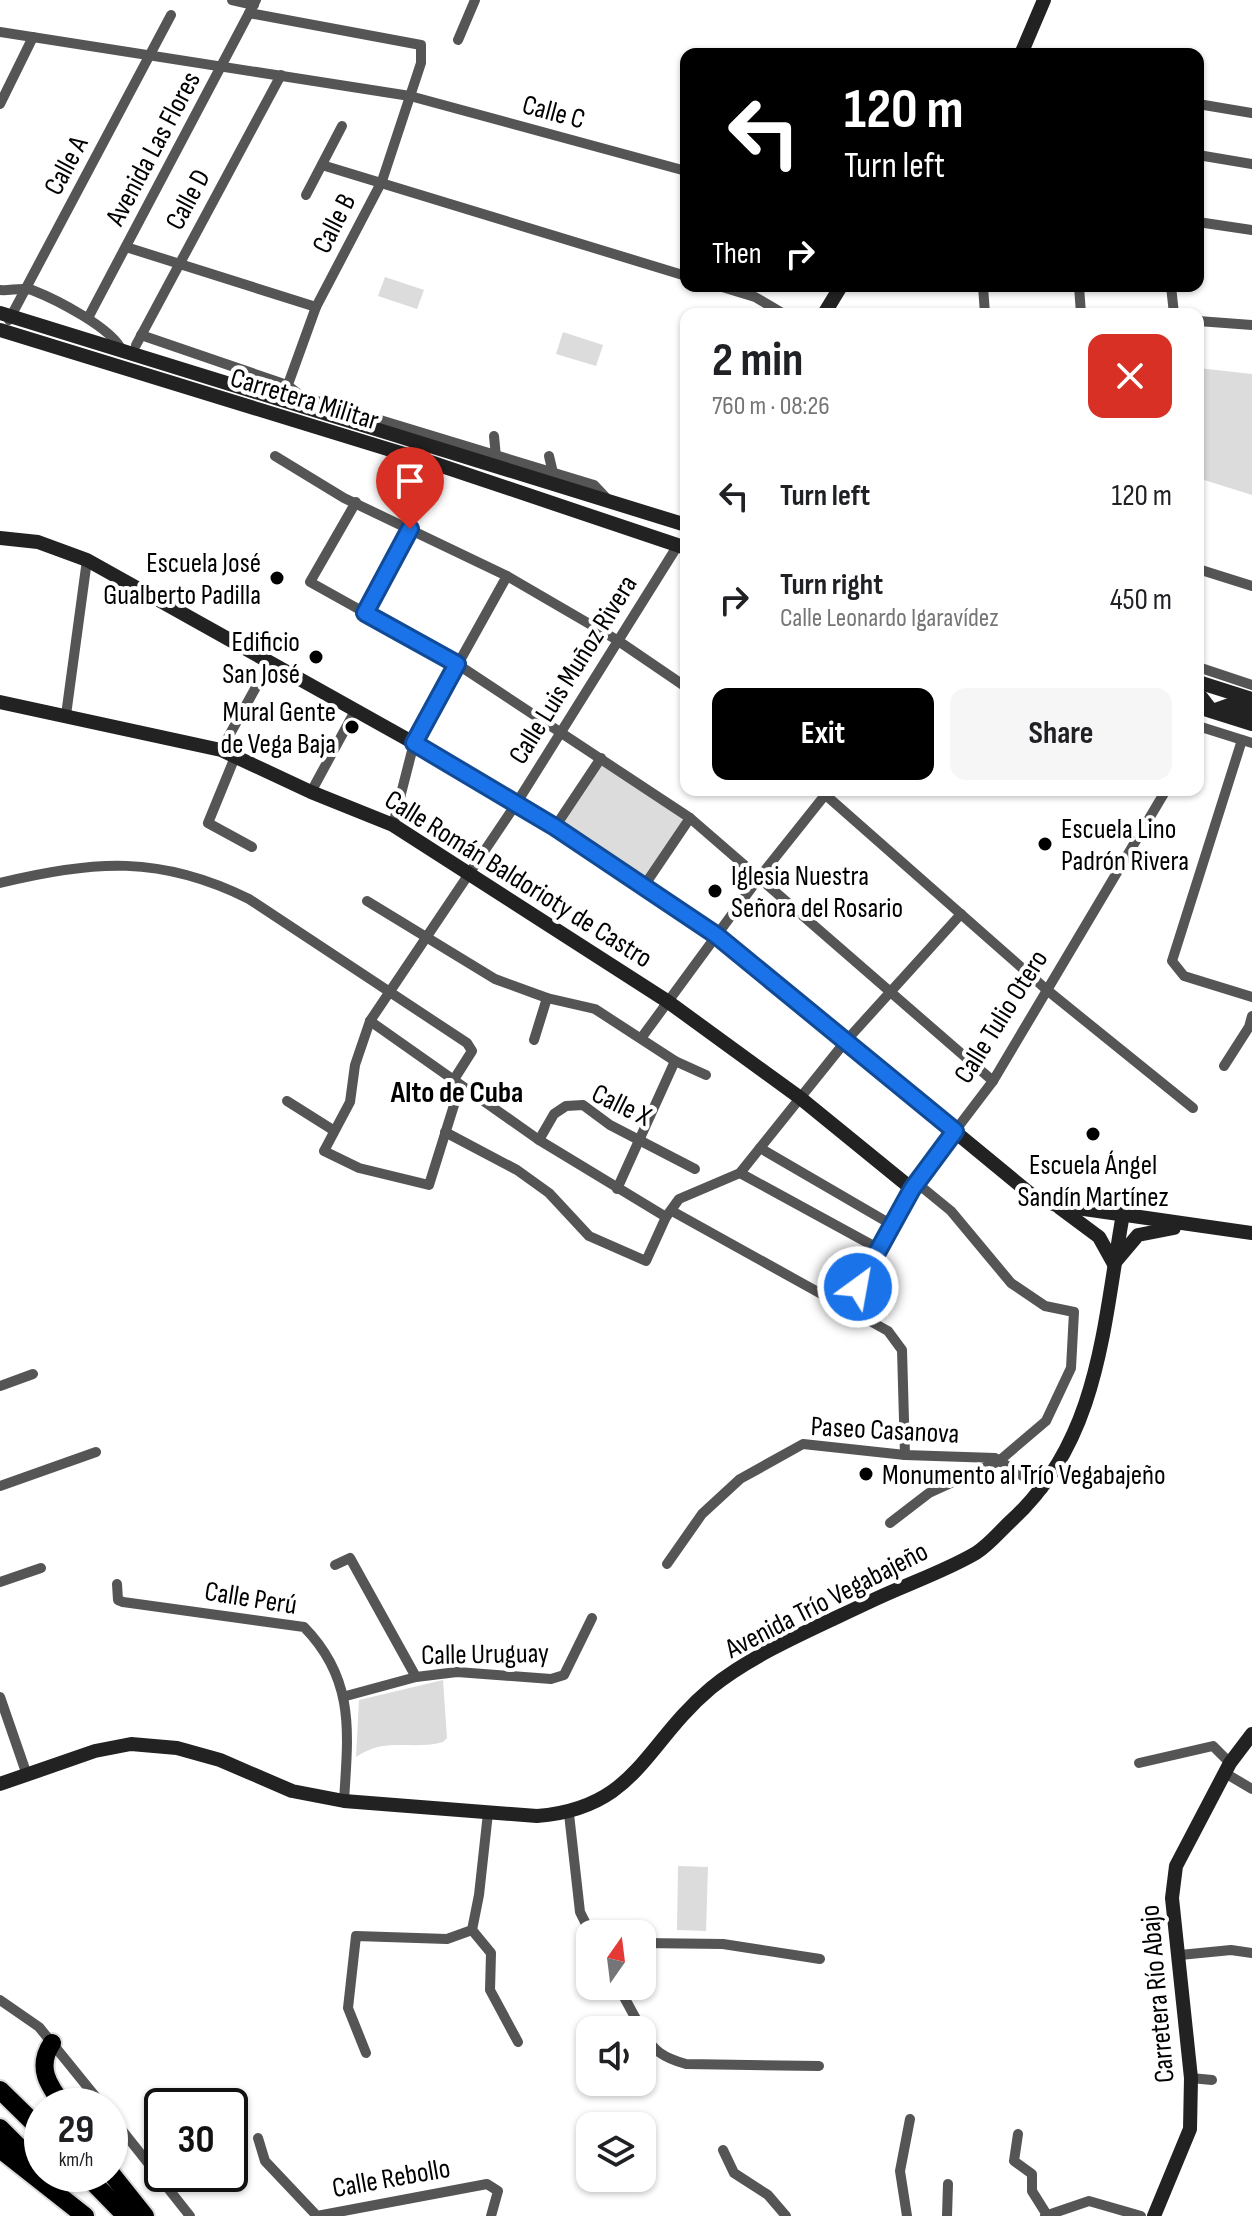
<!DOCTYPE html>
<html lang="en">
<head>
<meta charset="utf-8">
<style>
	:root { --surface:#fff; --page:#f6f6f6; --text:#202124; --muted:#757577; --accent:#000 }
	body { margin:0; font-family:"Sofia Sans Condensed",sans-serif; background:var(--page); color:var(--text); height:100vh; display:flex; flex-direction:column; font-size:30px; white-space:nowrap }
	* { box-sizing:border-box; margin:0 }
	p { font-size:26px; color:var(--muted) }
	.icon { flex:none; width:44px; height:44px; fill:none; stroke:currentColor; stroke-width:2; stroke-linecap:round; stroke-linejoin:round }
	.map { position:relative; flex:1; overflow:hidden }
	.drawer { position:absolute; left:680px; top:308px; width:524px; height:488px; display:flex; flex-direction:column; background:var(--surface); border-radius:16px; box-shadow:0 2px 6px #0004 }
	.drawer>* { flex:none }
	.banner { position:absolute; left:680px; top:48px; width:524px; height:244px; border-radius:16px; box-shadow:0 2px 6px #0004; background:#000; color:#fff; overflow:hidden }
	.needle { width:52px; rotate:14deg }
	.tools { position:absolute; left:576px; top:1920px; display:grid; gap:16px }
	.tools a { display:grid; place-items:center; width:80px; height:80px; border-radius:16px; background:var(--surface); box-shadow:0 2px 6px #0004; font-size:40px }
	.speed { position:absolute; left:24px; top:2088px; display:flex; gap:16px; font-size:40px; font-weight:700; text-align:center }
	.speed>* { display:grid; place-content:center; width:104px; height:104px; border-radius:50%; background:var(--surface); box-shadow:0 2px 6px #0004; line-height:1 }
	.speed small { font-size:20px; font-weight:400 }
	.speed .limit { border:4px solid #111; border-radius:12px; background:#fff; color:#111 }
	.pin { position:absolute; display:grid; place-items:center; width:68px; height:68px; color:#fff; margin:-82px -34px; border-radius:50% 50% 50% 0; rotate:-45deg; box-shadow:0 0 8px #0007 }
	.pin .icon { rotate:45deg }
	.me { position:absolute; width:88px; margin:-44px; rotate:32deg; stroke-linejoin:round; filter:drop-shadow(0 0 6px #0008) }
	.turn { display:flex; align-items:center; gap:28px; height:168px; padding:0 32px; font-size:36px }
	.turn .icon { width:104px; height:104px; stroke-width:2.5 }
	.turn b { display:block; font-size:56px; line-height:68px }
	.then { display:flex; align-items:center; height:76px; padding:0 32px; background:#0003; gap:16px; font-size:30px }
	.round { display:grid; place-items:center; flex:none; width:84px; height:84px; border-radius:16px; background:var(--page) }
	.headline { display:flex; align-items:center; justify-content:space-between; height:136px; padding:0 32px }
	h1 { font-size:48px; font-weight:700; line-height:60px }
	.action { display:flex; gap:16px; margin-top:auto; padding:16px 32px }
	.action a { flex:1; height:92px; border-radius:16px; background:var(--accent); color:#fff; font-size:32px; font-weight:700; line-height:92px; text-align:center }
	.action a+a { background:var(--page); color:var(--text) }
	ul { padding:0; list-style:none }
	li { display:flex; align-items:center; gap:24px; height:104px; padding:0 32px }
	li div { flex:1 }
	li b { display:block; font-size:30px }
	li em { font-style:normal }
	.map>svg:first-child { display:block }
	.green { fill:#dcdcdc }
	.lines { fill:none; stroke-linecap:round; stroke-linejoin:round }
	.highway-casing { stroke:#dbdbdb; stroke-width:22 }
	.street { stroke:#555; stroke-width:10 }
	.secondary { stroke:#222; stroke-width:14 }
	.highway { stroke:#000; stroke-width:18 }
	.route-casing { stroke:#114b97; stroke-width:20 }
	.route { stroke:#1a73e8; stroke-width:14 }
	.poi-dot { fill:#000; stroke:#fff; stroke-width:3 }
	.labels { text-anchor:middle; stroke-width:8; stroke-linejoin:round; paint-order:stroke }
	.street-label { font-size:28px; fill:#000; stroke:#fff }
	.poi-label { font-size:28px; fill:#000; stroke:#fff; text-anchor:end }
	.neighbourhood-label { font-size:30px; font-weight:bold; fill:#000; stroke:#fff }
</style>
</head>
<body>
<div class="map">
<svg width="1252" height="2216" viewBox="0 0 1252 2216">
	<rect width="100%" height="100%" fill="#fff"/>
	<g class="green">
		<polygon points="385,277 424,290 417,309 378,296"/>
		<polygon points="563,332 603,345 596,366 556,354"/>
		<polygon points="1198,368 1252,374 1252,495 1198,478"/>
		<polygon points="602,764 685,821 643,883 559,826"/>
		<path d="M443,1680l4,58 -4,4c-34,9 -56,-6 -87,15l3,-57z"/>
		<polygon points="678,1866 708,1867 706,1931 677,1930"/>
	</g>
	<g class="lines">
		<defs>
			<g id="highway">
				<path d="M52,2043c-16,24 -4,42 12,63"/>
				<polyline points="0,2090 42,2131"/>
				<polyline points="0,2128 40,2168"/>
				<polyline points="0,2149 85,2216"/>
				<polyline points="110,2172 145,2216"/>
				<polyline points="85,2174 126,2216"/>
			</g>
		</defs>
		<use href="#highway" class="highway-casing"/>
		<g class="street">
			<polyline points="232,0 254,5"/>
			<polyline points="249,13 421,45 421,63 382,181 316,307 282,401"/>
			<polyline points="0,32 410,96 686,171"/>
			<polyline points="458,40 475,0"/>
			<polyline points="0,104 33,37"/>
			<polyline points="1198,104 1252,113"/>
			<polyline points="1198,155 1252,164"/>
			<polyline points="322,165 686,276"/>
			<polyline points="306,195 342,126"/>
			<polyline points="1198,222 1252,230"/>
			<polyline points="126,247 316,307"/>
			<polyline points="719,286 755,297 784,314"/>
			<polyline points="983,286 985,314"/>
			<polyline points="1079,286 1081,314"/>
			<polyline points="1171,286 1174,314"/>
			<path d="M0,290c10,1 22,-3 32,0 23,9 81,38 90,61"/>
			<polyline points="88,318 256,0"/>
			<polyline points="9,320 171,15"/>
			<polyline points="1198,321 1252,325"/>
			<polyline points="141,335 287,385 301,396 594,485 610,502"/>
			<polyline points="136,345 281,75"/>
			<polyline points="494,436 496,457"/>
			<polyline points="275,456 344,498 507,576 617,640 686,687"/>
			<polyline points="549,456 553,473"/>
			<polyline points="356,502 310,582 457,664 690,818 993,1081"/>
			<polyline points="1198,569 1252,586"/>
			<polyline points="365,613 410,529"/>
			<polyline points="1198,667 1252,685"/>
			<polyline points="66,715 87,560"/>
			<polyline points="1198,726 1252,743"/>
			<polyline points="1242,740 1172,961 1184,976 1252,997"/>
			<polyline points="221,750 270,662"/>
			<polyline points="235,757 208,823 252,847"/>
			<polyline points="820,790 1047,990 1193,1108"/>
			<polyline points="311,792 355,711"/>
			<polyline points="393,825 414,743 507,576"/>
			<polyline points="555,827 601,758"/>
			<path d="M0,883c93,-23 161,-28 249,16l218,144 5,8 -19,30"/>
			<polyline points="644,886 690,818"/>
			<polyline points="367,901 495,979 547,998 595,1009 675,1061 706,1075"/>
			<polyline points="370,1021 539,1140 666,1217"/>
			<polyline points="642,1037 758,879 829,790"/>
			<polyline points="534,1040 547,998"/>
			<polyline points="1224,1066 1249,1027 1252,1016"/>
			<polyline points="460,1086 429,1185 359,1168 324,1151 350,1102 355,1065 370,1021 516,804 678,545"/>
			<polyline points="287,1101 333,1130"/>
			<polyline points="955,1131 993,1081 1166,790"/>
			<polyline points="445,1132 517,1170 549,1193 589,1236 646,1261 666,1217 679,1199 740,1173 845,1042 961,914"/>
			<polyline points="539,1140 554,1114 566,1106 583,1105 610,1125 695,1169"/>
			<polyline points="760,1148 894,1226"/>
			<polyline points="740,1173 881,1250"/>
			<polyline points="617,1189 675,1061"/>
			<polyline points="672,1211 888,1331 902,1350 905,1455"/>
			<polyline points="847,1306 912,1189"/>
			<polyline points="0,1386 33,1374"/>
			<polyline points="0,1486 96,1452"/>
			<polyline points="890,1523 929,1493 999,1461 1046,1421 1071,1368 1074,1312 1045,1306 1011,1283 951,1211 918,1184"/>
			<polyline points="667,1564 702,1514 740,1479 803,1444 905,1455 995,1458 1043,1489"/>
			<polyline points="335,1565 350,1558 416,1677"/>
			<polyline points="0,1582 41,1568"/>
			<path d="M117,1584l1,16 5,2 181,25c52,53 44,107 40,174"/>
			<polyline points="346,1696 416,1677 457,1672 551,1679 564,1675 592,1618"/>
			<polyline points="0,1697 27,1775"/>
			<polyline points="1139,1763 1213,1746 1230,1763"/>
			<polyline points="1225,1773 1252,1789"/>
			<polyline points="569,1814 580,1912 591,1934"/>
			<polyline points="472,1930 491,1953 490,1990 518,2042"/>
			<polyline points="642,1943 723,1944 820,1959"/>
			<polyline points="1180,1955 1231,1950 1252,1953"/>
			<polyline points="618,1986 642,2030"/>
			<polyline points="0,2000 39,2027 103,2106"/>
			<path d="M642,2031c11,20 22,27 44,33l133,2"/>
			<polyline points="366,2053 348,2008 356,1936 447,1939 472,1930 479,1895 488,1813"/>
			<polyline points="1191,2078 1212,2080"/>
			<polyline points="110,2115 190,2216"/>
			<polyline points="1018,2134 1014,2161 1032,2174 1032,2191 1047,2215"/>
			<polyline points="258,2138 265,2161 317,2216 487,2184 498,2191 491,2216"/>
			<polyline points="723,2150 734,2173 768,2195 786,2216"/>
			<polyline points="907,2216 900,2171 910,2119"/>
			<polyline points="947,2216 948,2184"/>
			<polyline points="1045,2216 1089,2201 1141,2216"/>
		</g>
		<g class="secondary">
			<polyline points="1021,54 1044,0"/>
			<polyline points="0,313 686,525"/>
			<polyline points="824,314 841,286"/>
			<polyline points="0,330 430,462 686,548"/>
			<polyline points="0,538 38,542 87,560 414,743 555,827 644,886 716,935 1033,1196 1056,1205 1252,1233"/>
			<polyline points="1198,682 1252,699"/>
			<polyline points="1198,693 1212,711"/>
			<polyline points="0,702 221,750 311,792 393,825 667,1001 799,1097 912,1189 955,1131"/>
			<polyline points="1198,707 1252,724"/>
			<polyline points="1212,711 1232,704 1252,710"/>
			<polyline points="1060,1208 1099,1237 1114,1264"/>
			<polyline points="1116,1261 1138,1235 1174,1228"/>
			<path d="M0,1784l95,-33 36,-7 46,4 43,12 72,31 52,10 193,15c100,-8 107,-72 174,-128 41,-34 106,-61 154,-84 36,-18 77,-31 111,-51 13,-8 24,-22 36,-33 88,-81 91,-195 111,-306"/>
			<polyline points="1154,2216 1190,2129 1191,2078 1172,1898 1176,1866 1230,1763 1252,1734"/>
		</g>
		<use href="#highway" class="highway"/>
	</g>
	<g class="lines">
		<defs>
			<polyline id="route" points="410,529 365,613 457,664 414,743 555,827 716,935 955,1131 912,1189 858,1287"/>
		</defs>
		<use href="#route" class="route-casing"/>
		<use href="#route" class="route"/>
	</g>
	<g class="poi-dot">
		<circle cx="277" cy="578" r="8"/>
		<circle cx="316" cy="657" r="8"/>
		<circle cx="352" cy="727" r="8"/>
		<circle cx="1045" cy="844" r="8"/>
		<circle cx="715" cy="891" r="8"/>
		<circle cx="1093" cy="1134" r="8"/>
		<circle cx="866" cy="1474" r="8"/>
	</g>
	<g class="labels">
		<g class="street-label">
			<text transform="translate(554 111) rotate(15)" y="10">Calle C</text>
			<text transform="translate(152 148) rotate(-62)" y="10">Avenida Las Flores</text>
			<text transform="translate(65 165) rotate(-62)" y="10">Calle A</text>
			<text transform="translate(187 199) rotate(-62)" y="10">Calle D</text>
			<text transform="translate(333 223) rotate(-63)" y="10">Calle B</text>
			<text transform="translate(305 398) rotate(17)" y="10">Carretera Militar</text>
			<text transform="translate(572 669) rotate(-58)" y="10">Calle Luis Muñoz Rivera</text>
			<text transform="translate(519 878) rotate(32)" y="10">Calle Román Baldorioty de Castro</text>
			<text transform="translate(1000 1016) rotate(-58)" y="10">Calle Tulio Otero</text>
			<text transform="translate(622 1104) rotate(26)" y="10">Calle X</text>
			<text transform="translate(885 1429) rotate(3)" y="10">Paseo Casanova</text>
			<text transform="translate(251 1597) rotate(9)" y="10">Calle Perú</text>
			<text transform="translate(826 1599) rotate(-27)" y="10">Avenida Trío Vegabajeño</text>
			<text transform="translate(485 1653) rotate(-1)" y="10">Calle Uruguay</text>
			<text transform="translate(1156 1994) rotate(-95)" y="10">Carretera Río Abajo</text>
			<text transform="translate(391 2177) rotate(-10)" y="10">Calle Rebollo</text>
		</g>
		<g class="poi-label">
			<text x="261" y="572">Escuela José<tspan x="261" dy="32">Gualberto Padilla</tspan></text>
			<text x="300" y="651">Edificio<tspan x="300" dy="32">San José</tspan></text>
			<text x="336" y="721">Mural Gente<tspan x="336" dy="32">de Vega Baja</tspan></text>
			<text x="1061" y="838" text-anchor="start">Escuela Lino<tspan x="1061" dy="32">Padrón Rivera</tspan></text>
			<text x="731" y="885" text-anchor="start">Iglesia Nuestra<tspan x="731" dy="32">Señora del Rosario</tspan></text>
			<text x="1093" y="1174" text-anchor="middle">Escuela Ángel<tspan x="1093" dy="32">Sandín Martínez</tspan></text>
			<text x="882" y="1484" text-anchor="start">Monumento al Trío Vegabajeño</text>
		</g>
		<g class="neighbourhood-label">
			<text x="457" y="1102">Alto de Cuba</text>
		</g>
	</g>
</svg>
<div class="tools">
<a><svg class="needle" viewBox="-14 -14 28 28"><path d="M0-13l5 13h-10z" fill="#e53935"/><path d="M0 13l5-13h-10z" fill="#757577"/></svg></a>
<a><svg class="icon" aria-label="sound" viewBox="0 0 24 24"><path d="M4 9h4l5-4v14l-5-4H4zM17 9q2 3 0 6"/></svg></a>
<a><svg class="icon" aria-label="layers" viewBox="0 0 24 24"><path d="M12 4l9 5-9 5-9-5zM3 14l9 5 9-5"/></svg></a>
</div>
<div class="speed"><div>29<small>km/h</small></div><div class="limit">30</div></div>
<div class="pin" style="left:410px;top:529px;background:#d93025"><svg class="icon" aria-label="arrive" viewBox="0 0 24 24"><path d="M6 21V4h12l-3 4 3 4H6"/></svg></div>
<svg class="me" style="left:858px;top:1287px" viewBox="-20 -20 40 40"><circle r="17" fill="#1a73e8" stroke="#fff" stroke-width="3"/><path d="M0-11L8 9 0 5-8 9z" fill="#fff"/></svg>
<div class="banner">
<div class="turn"><svg class="icon" aria-label="left" viewBox="0 0 24 24"><path d="M17 20v-9H6M10 6l-5 5 5 5"/></svg><div><b>120 m</b>Turn left</div></div>
<div class="then">Then<svg class="icon" aria-label="right" viewBox="0 0 24 24"><path d="M7 20v-9h11M14 6l5 5-5 5"/></svg></div>
</div>
<section class="drawer">
<div class="headline"><div><h1>2 min</h1><p>760 m · 08:26</p></div><a class="round" style="background:#d93025;color:#fff"><svg class="icon" aria-label="close" viewBox="0 0 24 24"><path d="M6 6l12 12M18 6L6 18"/></svg></a></div>
<ul>
<li><svg class="icon" aria-label="left" viewBox="0 0 24 24"><path d="M17 20v-9H6M10 6l-5 5 5 5"/></svg><div><b>Turn left</b></div><em>120 m</em></li>
<li><svg class="icon" aria-label="right" viewBox="0 0 24 24"><path d="M7 20v-9h11M14 6l5 5-5 5"/></svg><div><b>Turn right</b><p>Calle Leonardo Igaravídez</p></div><em>450 m</em></li>
</ul>
<div class="action"><a>Exit</a><a>Share</a></div>
</section>
</div>
</body>
</html>
